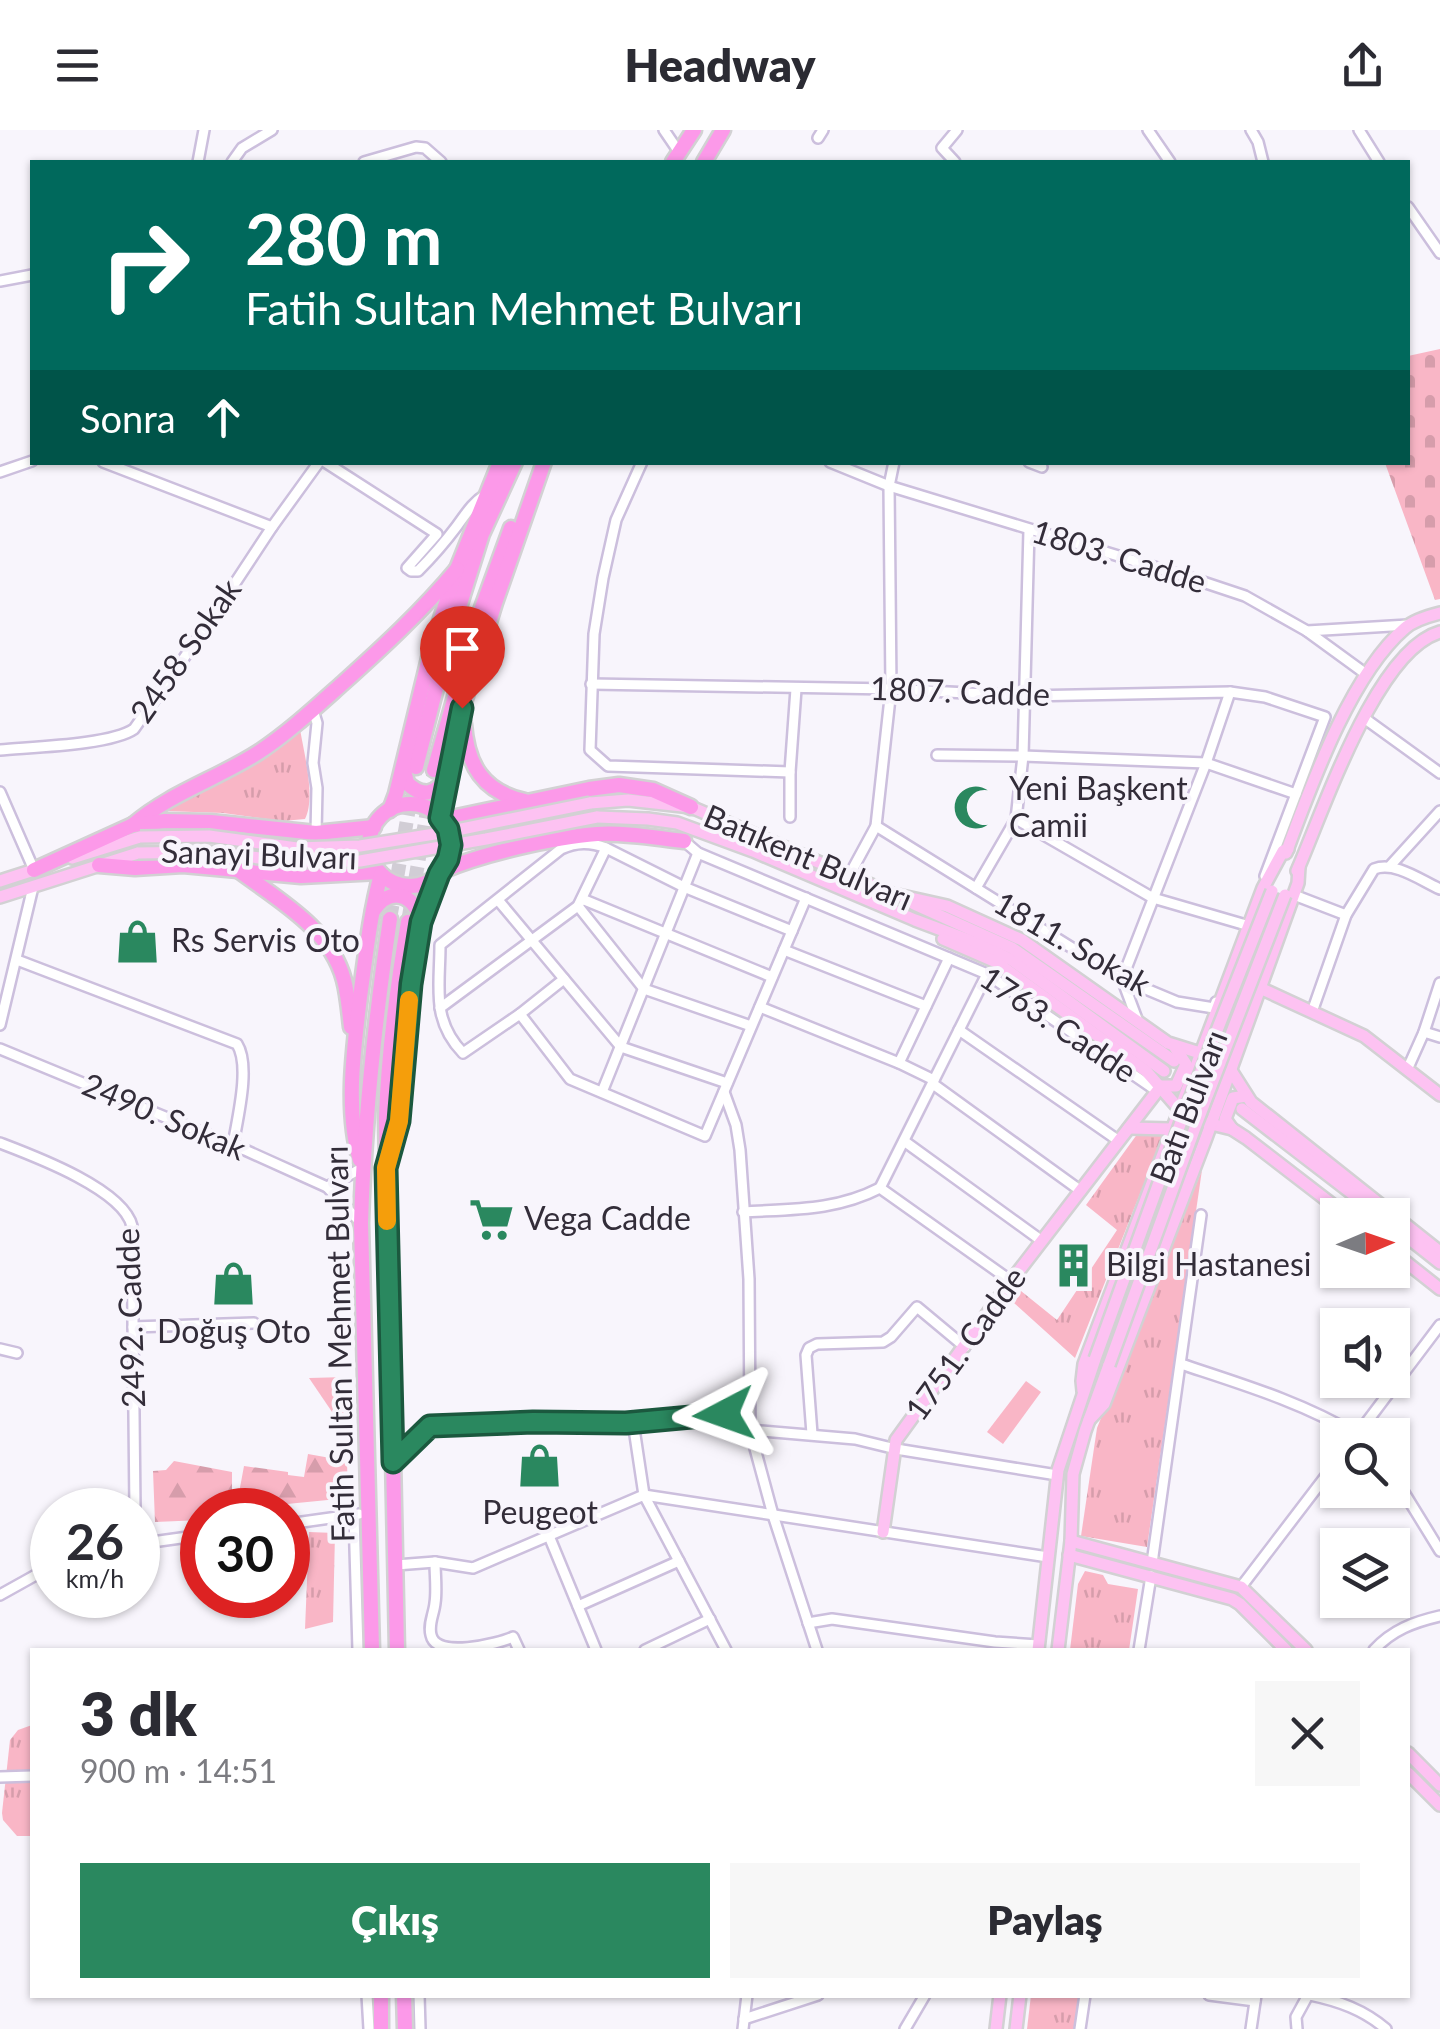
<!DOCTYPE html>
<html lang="tr">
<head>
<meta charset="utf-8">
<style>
	:root { --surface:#fff; --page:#f7f7f7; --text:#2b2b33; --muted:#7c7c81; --accent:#2a885f }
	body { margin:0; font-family:Lato,sans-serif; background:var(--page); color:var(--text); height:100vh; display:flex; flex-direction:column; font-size:38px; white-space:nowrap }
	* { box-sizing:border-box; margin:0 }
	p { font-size:32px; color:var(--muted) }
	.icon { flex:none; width:55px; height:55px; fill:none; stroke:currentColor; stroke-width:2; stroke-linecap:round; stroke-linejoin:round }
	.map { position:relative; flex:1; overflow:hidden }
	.panel { position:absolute; left:30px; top:1518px; width:1380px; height:350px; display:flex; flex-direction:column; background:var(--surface); border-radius:0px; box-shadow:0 2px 8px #0004 }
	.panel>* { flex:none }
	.hud { position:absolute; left:30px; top:30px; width:1380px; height:305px; border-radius:0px; box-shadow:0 2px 8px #0004; background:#00695c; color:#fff; overflow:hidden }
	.needle { width:65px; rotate:88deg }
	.fabs { position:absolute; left:1320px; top:1068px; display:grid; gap:20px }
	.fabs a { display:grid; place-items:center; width:90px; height:90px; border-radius:0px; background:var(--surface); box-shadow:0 2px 8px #0004; font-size:50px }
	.speed { position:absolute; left:30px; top:1358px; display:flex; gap:20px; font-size:50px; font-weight:700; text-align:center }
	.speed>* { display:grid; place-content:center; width:130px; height:130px; border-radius:50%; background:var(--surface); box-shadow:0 2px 8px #0004; line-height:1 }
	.speed small { font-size:25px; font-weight:400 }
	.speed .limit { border:15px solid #d22; background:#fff; color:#111 }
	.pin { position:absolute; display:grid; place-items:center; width:85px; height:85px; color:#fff; margin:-102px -42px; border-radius:50% 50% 50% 0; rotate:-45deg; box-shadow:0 0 10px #0007 }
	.pin .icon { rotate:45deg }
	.me { position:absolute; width:110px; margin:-55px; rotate:266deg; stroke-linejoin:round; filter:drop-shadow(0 0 8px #0008) }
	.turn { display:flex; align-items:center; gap:35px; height:210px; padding:0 50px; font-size:45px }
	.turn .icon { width:130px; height:130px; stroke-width:2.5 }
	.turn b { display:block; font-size:70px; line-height:85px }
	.then { display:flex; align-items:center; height:95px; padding:0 50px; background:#0003; gap:20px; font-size:38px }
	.round { display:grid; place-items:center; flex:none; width:105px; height:105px; border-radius:0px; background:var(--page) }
	.head { display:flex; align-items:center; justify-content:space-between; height:170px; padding:0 50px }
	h1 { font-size:60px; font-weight:800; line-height:75px }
	.action { display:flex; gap:20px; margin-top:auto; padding:20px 50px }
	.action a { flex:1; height:115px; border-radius:0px; background:var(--accent); color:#fff; font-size:40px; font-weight:800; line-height:115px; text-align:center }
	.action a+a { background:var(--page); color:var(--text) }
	header { display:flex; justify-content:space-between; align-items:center; height:130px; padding:0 50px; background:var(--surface); font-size:45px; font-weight:800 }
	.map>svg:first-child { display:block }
	.grass { fill:url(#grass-tufts) }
	.forest { fill:url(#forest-firs) }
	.cemetery { fill:url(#cemetery-stones) }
	.pitch { fill:#f9b6c6 }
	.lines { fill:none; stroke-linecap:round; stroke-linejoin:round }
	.highway-tunnel { stroke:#d1cdd5; stroke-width:14; stroke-dasharray:14 7; stroke-linecap:butt }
	.minor-casing { stroke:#ccbfdd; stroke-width:14 }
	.major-casing { stroke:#d2d1d3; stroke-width:16 }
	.highway-casing { stroke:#d2d1d3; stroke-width:19 }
	.minor { stroke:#fff; stroke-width:9 }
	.major { stroke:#fdc2f2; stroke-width:11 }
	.highway { stroke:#fc99e9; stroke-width:14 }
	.major-bridge-casing { stroke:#d2d1d3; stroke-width:16; stroke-linecap:butt }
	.major-bridge { stroke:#fdc2f2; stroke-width:11 }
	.route-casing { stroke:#1b583e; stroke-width:25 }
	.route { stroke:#2a885f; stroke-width:18 }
	.slow { stroke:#f59e0b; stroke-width:18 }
	.labels { text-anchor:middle; stroke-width:8; stroke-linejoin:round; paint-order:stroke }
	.street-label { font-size:32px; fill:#332d39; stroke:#f8f5fc }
	.poi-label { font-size:32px; fill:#332d39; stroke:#f8f5fc; text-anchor:start }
</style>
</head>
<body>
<header><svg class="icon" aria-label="menu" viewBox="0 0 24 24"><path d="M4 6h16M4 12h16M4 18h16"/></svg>Headway<svg class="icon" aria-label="share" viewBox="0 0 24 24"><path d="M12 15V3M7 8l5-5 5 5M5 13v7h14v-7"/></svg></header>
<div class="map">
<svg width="1440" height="1899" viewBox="0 0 1440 1899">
	<defs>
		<pattern id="grass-tufts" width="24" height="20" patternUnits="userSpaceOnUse" patternTransform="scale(2.5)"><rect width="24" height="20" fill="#f9b6c6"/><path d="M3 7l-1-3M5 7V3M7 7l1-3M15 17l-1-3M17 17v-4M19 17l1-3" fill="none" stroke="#d69dab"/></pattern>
		<pattern id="forest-firs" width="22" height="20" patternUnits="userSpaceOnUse" patternTransform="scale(2.5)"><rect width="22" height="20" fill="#f9b6c6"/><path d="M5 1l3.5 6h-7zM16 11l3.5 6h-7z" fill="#d69dab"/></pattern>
		<pattern id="cemetery-stones" width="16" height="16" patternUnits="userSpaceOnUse" patternTransform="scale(2.5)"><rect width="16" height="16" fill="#f9b6c6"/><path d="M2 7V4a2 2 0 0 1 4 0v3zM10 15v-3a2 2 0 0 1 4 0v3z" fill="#d69dab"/></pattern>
	</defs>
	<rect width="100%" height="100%" fill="#f8f5fc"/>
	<g class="grass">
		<path d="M300,599c4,24 16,69 5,90l-22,2 -60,-8 -58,-2 105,-57z"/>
		<polygon points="1138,1003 1164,1003 1075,1228 1014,1173 1021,1161 1057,1190 1117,1100 1086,1075"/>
		<polygon points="1202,1040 1147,1417 1081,1406 1097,1298"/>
		<polygon points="309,1402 335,1403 333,1492 305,1499"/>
		<polygon points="1085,1441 1103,1445 1108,1454 1138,1459 1129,1520 1070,1520 1078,1454"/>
		<polygon points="32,1595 32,1706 17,1706 3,1690 2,1683 10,1610 18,1600"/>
		<polygon points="1031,1865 1080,1865 1076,1899 1027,1899"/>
	</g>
	<g class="forest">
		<polygon points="346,1247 347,1304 309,1248"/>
		<polygon points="308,1324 347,1331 348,1368 246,1378 242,1376 239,1363 244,1336 288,1342 288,1345 304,1347"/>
		<polygon points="174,1331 232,1342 232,1380 202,1380 202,1390 155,1392 153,1341 166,1340"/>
	</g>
	<polygon class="cemetery" points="1440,219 1440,469 1435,470 1385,333 1408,332 1408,226"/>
	<g class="pitch">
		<polygon points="1026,1251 1041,1262 1003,1314 987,1302"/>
		<rect x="1096" y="1330" width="46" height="22"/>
	</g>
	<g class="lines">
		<g class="highway-tunnel">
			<polyline points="390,789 416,637"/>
			<polyline points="408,792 434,640"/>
		</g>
		<defs>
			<g id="minor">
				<polyline points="664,0 679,22"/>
				<polyline points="1148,0 1170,32"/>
				<polyline points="1251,0 1258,12 1263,32"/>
				<polyline points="1359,0 1379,32"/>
				<polyline points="818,8 823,0"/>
				<polyline points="198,32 204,0"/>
				<polyline points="232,32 242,18 272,0"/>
				<polyline points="364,32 416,17 425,18 441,32"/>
				<polyline points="955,32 942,18 957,0"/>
				<polyline points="1408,77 1440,123"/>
				<polyline points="0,151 32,145"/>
				<polyline points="103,332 272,397"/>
				<path d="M325,332l112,72 -30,34 4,3h7c14,-14 27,-29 39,-45 9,-12 15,-23 28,-31"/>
				<polyline points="642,332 616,390 603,448 594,504 590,620 608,636 790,642"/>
				<polyline points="830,332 889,356 1197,450 1245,466 1307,501 1408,495"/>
				<polyline points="1029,332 1042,337"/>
				<polyline points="0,342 32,331"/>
				<polyline points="1029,400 1023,626 1016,689 1153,768 1246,795"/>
				<polyline points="1307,501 1366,544"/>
				<polyline points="591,554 891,559 1025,566 1230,562 1265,567 1325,587 1265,746"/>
				<polyline points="313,580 317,593 313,633 317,658 316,703"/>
				<polyline points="1364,588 1440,643"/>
				<path d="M0,620c31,-3 111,-5 134,-21l76,-108 62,-94 47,-65"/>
				<polyline points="937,625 1023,626 1206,633 1296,664"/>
				<polyline points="0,662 34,740"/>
				<polyline points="790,687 790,642 796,559"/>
				<polyline points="876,696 1122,849 1177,872 1214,878 1216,872"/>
				<polyline points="684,711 698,723 987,844 1157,961"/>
				<polyline points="1390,736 1440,681"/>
				<polyline points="850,744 876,696 891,559 889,356 894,332"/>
				<polyline points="976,758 1016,689"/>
				<polyline points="1294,765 1346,785"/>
				<polyline points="582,769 772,847"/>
				<polyline points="498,770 621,917 727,953"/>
				<polyline points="578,776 644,859 751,896"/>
				<polyline points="784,820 926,876"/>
				<path d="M17,830l220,84c14,22 0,76 -4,101"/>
				<path d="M564,849l-44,35 -57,39c-32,-33 -23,-66 -23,-108l121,-96c16,-7 29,-7 45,-1l78,39 108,44"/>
				<polyline points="760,877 899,933 934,950"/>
				<polyline points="440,878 578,776 606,718"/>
				<path d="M1312,882l34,-97 28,-46c21,-8 46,11 66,20"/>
				<polyline points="520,884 570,949 705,1006 806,768"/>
				<polyline points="1137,889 1122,849 1206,633 1230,562"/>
				<polyline points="0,895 33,757"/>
				<polyline points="959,900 1119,1011"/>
				<polyline points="1424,902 1440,907"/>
				<polyline points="0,919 245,1020 327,1057 361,1093"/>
				<polyline points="899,933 949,828"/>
				<polyline points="1407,940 1424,902 1440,853"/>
				<polyline points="933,954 1081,1061"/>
				<polyline points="602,962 698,723"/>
				<polyline points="724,962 736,995 740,1020 749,1149 750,1300 773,1385 817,1520"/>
				<polyline points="904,1011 1042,1111"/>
				<path d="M0,1013c34,13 123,46 132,83l3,284"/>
				<polyline points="327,1057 362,1038"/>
				<polyline points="880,1058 987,844"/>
				<polyline points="880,1058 1011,1151"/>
				<path d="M743,1082c50,-3 92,-1 137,-24"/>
				<polyline points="133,1197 254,1193"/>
				<polyline points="0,1219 17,1223"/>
				<path d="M1181,1234c60,20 121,38 176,71"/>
				<polyline points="633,1292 644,1365 726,1520"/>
				<polyline points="750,1300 855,1309 896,1319 1057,1345"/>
				<polyline points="812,1304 806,1225 809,1218 817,1214 883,1212 891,1207 917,1177 965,1217"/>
				<polyline points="1357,1305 1440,1195"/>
				<polyline points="393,1332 430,1296 533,1293 626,1293 701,1285 748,1284"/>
				<polyline points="1392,1343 1440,1421"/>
				<polyline points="354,1385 358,1520"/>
				<polyline points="288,1394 359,1384"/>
				<polyline points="549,1406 596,1520"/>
				<polyline points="138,1414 202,1405"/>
				<path d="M435,1432c0,13 2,28 0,41 -1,11 -7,21 -4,32 5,24 66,9 82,2l6,13"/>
				<polyline points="1152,1433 1201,1085"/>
				<polyline points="396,1435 435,1432 473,1438 644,1365 1048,1427"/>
				<polyline points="1241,1457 1338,1330"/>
				<polyline points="0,1465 52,1436"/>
				<polyline points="578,1476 679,1431"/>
				<polyline points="808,1493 832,1489 995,1512 1038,1515"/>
				<polyline points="645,1520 710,1489"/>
				<polyline points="1139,1520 1151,1446"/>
				<path d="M1374,1520c18,-20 40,-28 66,-34"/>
				<polyline points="0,1647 32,1646"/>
				<polyline points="367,1865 369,1899"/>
				<polyline points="419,1865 420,1899"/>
				<polyline points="1209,1865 1255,1871"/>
				<path d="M1310,1865c29,6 54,15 76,34"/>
				<polyline points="744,1889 818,1865"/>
				<polyline points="743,1899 747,1865"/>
				<polyline points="905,1899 925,1865"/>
				<polyline points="1080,1899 1085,1865"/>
				<polyline points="1251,1899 1256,1865"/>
				<polyline points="1297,1899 1296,1887 1308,1865"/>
			</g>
			<g id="major">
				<polyline points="590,673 628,670 691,677 897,766"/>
				<polyline points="597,687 648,689 677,693 753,721 915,790 979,814 1012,830 1164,941"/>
				<path d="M1286,723c25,-67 64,-178 119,-225 9,-8 23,-12 35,-15"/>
				<polyline points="72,728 140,707"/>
				<path d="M1297,741c26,-59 79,-221 143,-239"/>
				<polyline points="0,751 40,738"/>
				<polyline points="893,764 947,776 1022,810 1168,913 1200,923 1230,939 1251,972 1440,1122"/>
				<polyline points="0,767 138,723"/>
				<polyline points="914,774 1012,818 1174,931"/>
				<polyline points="943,809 996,832 1146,941 1181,981"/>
				<polyline points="1260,858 1364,906 1440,965"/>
				<polyline points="1242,979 1380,1085"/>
				<polyline points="1207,993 1232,999 1246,1008 1346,1085"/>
				<polyline points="1129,998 1171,999"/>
				<polyline points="1232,999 1225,989 1233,968 1246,966"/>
				<polyline points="1392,1095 1440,1133"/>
				<polyline points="1392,1121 1440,1159"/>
				<polyline points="1083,1261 1082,1251 1084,1234 1263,758 1283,721 1288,719"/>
				<polyline points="1089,1290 1104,1274 1206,1008 1298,753 1299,737"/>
				<polyline points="883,1402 896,1310 1011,1151 1161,956 1176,956 1186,934 1174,916"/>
				<polyline points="1071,1411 1241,1457 1306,1520"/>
				<polyline points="1069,1425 1232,1469 1240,1474 1286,1520"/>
				<polyline points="1038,1520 1058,1340 1095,1229"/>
				<polyline points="1058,1520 1071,1411 1073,1344 1085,1301 1109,1235"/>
				<polyline points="1408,1623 1440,1655"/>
				<polyline points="1408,1643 1440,1675"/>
				<polyline points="996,1899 1000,1865"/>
				<polyline points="1016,1899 1020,1865"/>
			</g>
			<g id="highway">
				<polyline points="673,32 694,0"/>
				<polyline points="704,32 723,0"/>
				<path d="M464,594c3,41 19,68 61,77"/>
				<polyline points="416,637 446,519 482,404 515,332"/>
				<path d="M404,640l3,13c14,14 29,13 39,-6"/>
				<polyline points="434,640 475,497 511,398"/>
				<circle cx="410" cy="715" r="41"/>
				<polyline points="390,680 396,664 431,520 457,439 500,332"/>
				<polyline points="440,688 462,579 495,473 544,332"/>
				<polyline points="442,690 589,659 619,655 653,660 691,677"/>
				<path d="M133,695c37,-32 86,-47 126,-73 30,-20 57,-45 84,-69 40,-36 79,-72 114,-114"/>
				<polyline points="99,735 135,738 183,735 301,746 379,742"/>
				<polyline points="34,740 133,695 165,691 211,692 316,703 374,697"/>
				<path d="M238,740c40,30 92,58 106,110 4,15 5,31 7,47"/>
				<path d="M442,741c39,-17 112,-34 155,-37 28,-2 59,4 87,7"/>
				<path d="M373,781c17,-25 41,-18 48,10"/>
				<path d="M391,1017c9,-30 10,-60 13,-91 5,-62 10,-125 35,-182"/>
				<path d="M360,1030c-15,-49 -6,-113 0,-163 6,-42 10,-82 21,-123"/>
				<path d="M372,1520l-11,-427c3,-102 14,-203 29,-304"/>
				<path d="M397,1520l-11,-532c2,-66 11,-131 22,-196"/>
				<polyline points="381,1865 381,1899"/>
				<polyline points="404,1865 405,1899"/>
			</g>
		</defs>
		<use href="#minor" class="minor-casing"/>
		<use href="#major" class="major-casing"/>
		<use href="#highway" class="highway-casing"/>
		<use href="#minor" class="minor"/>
		<use href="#major" class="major"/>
		<use href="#highway" class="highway"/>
		<defs>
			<g id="major-bridge">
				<polyline points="140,707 209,706 297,718 360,716 447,702 590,673"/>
				<polyline points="138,723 207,722 295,732 360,731 486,709 597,687"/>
				<polyline points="1095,1229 1182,989 1272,761"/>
				<polyline points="1109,1235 1196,995 1285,765"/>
			</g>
		</defs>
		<use href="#major-bridge" class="major-bridge-casing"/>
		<use href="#major-bridge" class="major-bridge"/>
	</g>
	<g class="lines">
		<defs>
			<polyline id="route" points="462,578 440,688 448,699 451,715 448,729 439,744 421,792 411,854 399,991 386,1038 393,1332 430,1296 533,1292 626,1293 724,1284"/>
		</defs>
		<use href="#route" class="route-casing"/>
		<use href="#route" class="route"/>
		<polyline class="slow" points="387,1091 386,1038 399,991 409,870"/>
	</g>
	<defs>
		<symbol id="mosque-bare" viewBox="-9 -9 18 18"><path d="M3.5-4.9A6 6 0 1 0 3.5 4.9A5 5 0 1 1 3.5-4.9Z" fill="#2a885f" stroke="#f8f5fc" stroke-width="2.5" paint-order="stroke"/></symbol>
		<symbol id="shop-bare" viewBox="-9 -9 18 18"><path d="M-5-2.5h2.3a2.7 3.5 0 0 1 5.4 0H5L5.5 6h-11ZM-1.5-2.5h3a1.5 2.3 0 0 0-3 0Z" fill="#2a885f" stroke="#f8f5fc" stroke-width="2.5" paint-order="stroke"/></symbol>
		<symbol id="supermarket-bare" viewBox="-9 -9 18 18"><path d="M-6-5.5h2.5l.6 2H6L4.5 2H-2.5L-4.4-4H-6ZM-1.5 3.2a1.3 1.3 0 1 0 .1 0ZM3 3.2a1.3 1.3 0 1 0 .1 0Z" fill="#2a885f" stroke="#f8f5fc" stroke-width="2.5" paint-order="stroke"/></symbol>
		<symbol id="building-bare" viewBox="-9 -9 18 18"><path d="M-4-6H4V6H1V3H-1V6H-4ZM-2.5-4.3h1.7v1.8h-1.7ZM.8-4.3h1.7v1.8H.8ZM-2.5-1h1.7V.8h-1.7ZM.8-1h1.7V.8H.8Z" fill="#2a885f" stroke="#f8f5fc" stroke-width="2.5" paint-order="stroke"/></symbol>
	</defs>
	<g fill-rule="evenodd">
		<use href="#mosque-bare" x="944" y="646" width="63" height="63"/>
		<use href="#shop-bare" x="106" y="780" width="63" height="63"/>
		<use href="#supermarket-bare" x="460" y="1058" width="63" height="63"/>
		<use href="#building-bare" x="1042" y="1104" width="63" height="63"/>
		<use href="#shop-bare" x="202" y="1122" width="63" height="63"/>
		<use href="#shop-bare" x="508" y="1304" width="63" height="63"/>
	</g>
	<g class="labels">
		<g class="street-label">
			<text transform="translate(1119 427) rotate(17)" y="11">1803. Cadde</text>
			<text transform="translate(186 521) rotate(-55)" y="11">2458 Sokak</text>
			<text transform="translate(960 562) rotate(2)" y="11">1807. Cadde</text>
			<text transform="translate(259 725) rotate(2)" y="11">Sanayi Bulvarı</text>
			<text transform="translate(808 728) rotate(23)" y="11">Batıkent Bulvarı</text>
			<text transform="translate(1072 814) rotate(30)" y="11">1811. Sokak</text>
			<text transform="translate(1058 895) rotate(34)" y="11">1763. Cadde</text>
			<text transform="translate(1189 977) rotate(-69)" y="11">Batı Bulvarı</text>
			<text transform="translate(164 987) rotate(23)" y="11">2490. Sokak</text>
			<text transform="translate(131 1188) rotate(-92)" y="11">2492. Cadde</text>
			<text transform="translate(340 1214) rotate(-91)" y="11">Fatih Sultan Mehmet Bulvarı</text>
			<text transform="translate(966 1214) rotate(-54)" y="11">1751. Cadde</text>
		</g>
		<g class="poi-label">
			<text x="1009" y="670">Yeni Başkent<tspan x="1009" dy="37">Camii</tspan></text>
			<text x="171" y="822">Rs Servis Oto</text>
			<text x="524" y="1100">Vega Cadde</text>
			<text x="1106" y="1146">Bilgi Hastanesi</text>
			<text x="234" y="1213" text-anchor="middle">Doğuş Oto</text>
			<text x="540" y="1394" text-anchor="middle">Peugeot</text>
		</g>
	</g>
</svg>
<div class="fabs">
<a><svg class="needle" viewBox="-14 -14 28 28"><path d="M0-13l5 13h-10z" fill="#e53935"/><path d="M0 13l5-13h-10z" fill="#7c7c81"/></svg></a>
<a><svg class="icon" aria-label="sound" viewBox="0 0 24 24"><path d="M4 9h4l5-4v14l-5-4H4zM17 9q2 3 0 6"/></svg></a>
<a><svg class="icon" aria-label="search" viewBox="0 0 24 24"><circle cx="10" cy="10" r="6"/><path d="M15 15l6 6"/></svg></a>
<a><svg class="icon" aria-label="layers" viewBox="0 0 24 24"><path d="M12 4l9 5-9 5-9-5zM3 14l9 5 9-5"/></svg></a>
</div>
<div class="speed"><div>26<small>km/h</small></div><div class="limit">30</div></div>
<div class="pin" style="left:462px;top:578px;background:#d93025"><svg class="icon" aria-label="arrive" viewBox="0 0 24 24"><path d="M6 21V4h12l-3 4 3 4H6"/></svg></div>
<svg class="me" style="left:724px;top:1284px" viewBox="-20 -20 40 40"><path d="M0-17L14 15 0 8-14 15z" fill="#2a885f" stroke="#fff" stroke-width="4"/></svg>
<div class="hud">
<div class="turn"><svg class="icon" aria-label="right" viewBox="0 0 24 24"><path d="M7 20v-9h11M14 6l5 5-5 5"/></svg><div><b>280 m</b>Fatih Sultan Mehmet Bulvarı</div></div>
<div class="then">Sonra<svg class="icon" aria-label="ahead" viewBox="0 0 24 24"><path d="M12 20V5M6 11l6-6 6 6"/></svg></div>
</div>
<section class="panel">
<div class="head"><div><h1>3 dk</h1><p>900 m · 14:51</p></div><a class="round"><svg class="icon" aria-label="close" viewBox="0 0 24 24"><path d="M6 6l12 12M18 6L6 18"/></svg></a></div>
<div class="action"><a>Çıkış</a><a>Paylaş</a></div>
</section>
</div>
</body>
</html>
